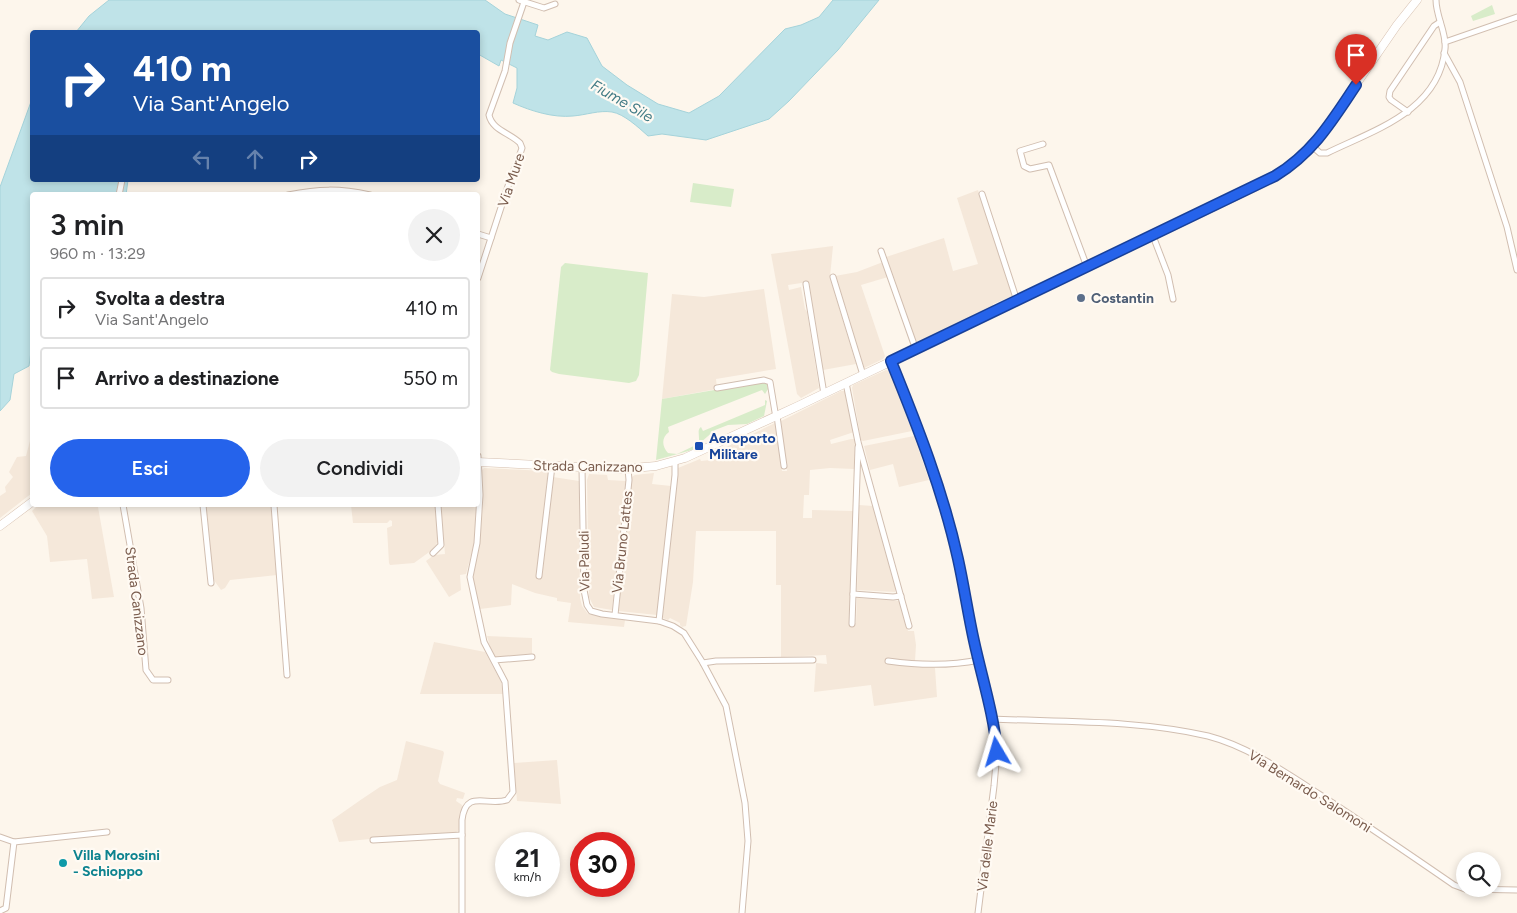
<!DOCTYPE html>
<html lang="it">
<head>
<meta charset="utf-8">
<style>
	:root { --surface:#fff; --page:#f2f2f2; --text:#202124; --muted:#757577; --line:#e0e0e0; --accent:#2563eb }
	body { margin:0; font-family:Figtree,sans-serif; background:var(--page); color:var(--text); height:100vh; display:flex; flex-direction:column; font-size:19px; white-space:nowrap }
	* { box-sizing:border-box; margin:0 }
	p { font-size:16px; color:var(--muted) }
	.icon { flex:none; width:28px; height:28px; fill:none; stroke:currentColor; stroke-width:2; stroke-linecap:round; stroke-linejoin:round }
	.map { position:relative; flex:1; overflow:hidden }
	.sheet { position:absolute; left:30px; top:192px; width:450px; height:315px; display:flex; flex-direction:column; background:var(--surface); border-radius:5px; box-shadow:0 2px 8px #0003 }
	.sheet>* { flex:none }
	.top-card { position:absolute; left:30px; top:30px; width:450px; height:152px; border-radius:5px; box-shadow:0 2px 8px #0003; background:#1a4fa0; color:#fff; overflow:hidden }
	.fabs { position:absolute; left:1456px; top:852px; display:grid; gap:10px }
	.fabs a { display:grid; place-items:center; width:45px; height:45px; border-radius:50%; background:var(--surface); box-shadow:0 2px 8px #0003; font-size:25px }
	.speed { position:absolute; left:495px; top:832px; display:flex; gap:10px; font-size:25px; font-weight:700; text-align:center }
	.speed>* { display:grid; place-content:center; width:65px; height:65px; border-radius:50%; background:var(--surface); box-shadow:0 2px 8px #0003; line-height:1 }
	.speed small { font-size:12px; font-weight:400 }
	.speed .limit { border:8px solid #d22; background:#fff; color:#111 }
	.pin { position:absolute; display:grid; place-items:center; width:42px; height:42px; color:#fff; margin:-51px -21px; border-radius:50% 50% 50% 0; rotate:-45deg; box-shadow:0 0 5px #0007 }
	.pin .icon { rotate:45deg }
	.me { position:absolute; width:55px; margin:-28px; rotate:353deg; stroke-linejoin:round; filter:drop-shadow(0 0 4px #0008) }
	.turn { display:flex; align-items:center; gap:18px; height:105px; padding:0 20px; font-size:22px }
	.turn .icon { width:65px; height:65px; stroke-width:2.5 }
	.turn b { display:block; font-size:35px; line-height:42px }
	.lanes { display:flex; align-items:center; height:48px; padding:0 20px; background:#0003; justify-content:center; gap:25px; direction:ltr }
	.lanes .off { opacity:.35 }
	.round { display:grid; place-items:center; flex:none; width:52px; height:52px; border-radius:26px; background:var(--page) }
	.summary { display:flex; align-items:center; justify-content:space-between; height:85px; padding:0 20px }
	h1 { font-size:30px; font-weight:600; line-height:38px }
	.button { display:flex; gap:10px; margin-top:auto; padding:10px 20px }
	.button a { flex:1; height:58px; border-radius:30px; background:var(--accent); color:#fff; font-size:20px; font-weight:600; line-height:58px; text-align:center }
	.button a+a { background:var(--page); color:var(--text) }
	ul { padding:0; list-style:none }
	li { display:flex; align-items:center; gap:15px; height:62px; margin:0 10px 8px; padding:0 10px; border:2px solid var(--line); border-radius:5px }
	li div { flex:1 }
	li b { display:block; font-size:19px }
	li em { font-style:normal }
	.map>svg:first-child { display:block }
	.residential { fill:#f5e8da }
	.green { fill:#d8ecc9 }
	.water { fill:#bfe3e8; stroke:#a5d3da }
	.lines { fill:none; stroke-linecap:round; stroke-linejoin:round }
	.street-casing { stroke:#d1beb0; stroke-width:7 }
	.secondary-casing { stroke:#d6c0b0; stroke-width:9 }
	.street { stroke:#fff; stroke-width:5 }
	.secondary { stroke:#fff; stroke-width:8 }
	.route-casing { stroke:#184099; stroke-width:12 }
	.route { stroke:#2563eb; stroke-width:9 }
	.service-dot { fill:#5c6f8a; stroke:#fffaf3; stroke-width:2 }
	.transit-dot { fill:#1a4fb4; stroke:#fffaf3; stroke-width:2 }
	.culture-dot { fill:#0f9aa8; stroke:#fffaf3; stroke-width:2 }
	.labels { text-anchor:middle; stroke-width:4.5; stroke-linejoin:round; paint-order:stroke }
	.street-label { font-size:14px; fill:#7a5c4d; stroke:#fffaf3 }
	.service-label { font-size:14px; font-weight:bold; fill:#4e5e75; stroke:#fffaf3; text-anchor:start }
	.transit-label { font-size:14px; font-weight:bold; fill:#164399; stroke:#fffaf3; text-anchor:start }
	.culture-label { font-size:14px; font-weight:bold; fill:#0d838f; stroke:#fffaf3; text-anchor:start }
	.water-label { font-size:15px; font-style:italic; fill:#437c86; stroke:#fffaf3 }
</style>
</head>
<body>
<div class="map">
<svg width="1517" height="913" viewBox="0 0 1517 913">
	<rect width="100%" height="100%" fill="#fdf6ec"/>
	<g class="residential">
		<polygon points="978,190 1013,296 993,304 993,307 916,344 886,257 944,238 953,271 978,264 957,198"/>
		<polygon points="833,246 830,277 856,364 823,370 808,282 788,285 789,290 801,287 805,309 807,312 819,388 801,398 797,394 771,254"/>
		<polygon points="883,262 888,277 861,285 885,356 883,359 864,368 835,276 857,272"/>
		<polygon points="764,289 776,369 716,379 717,389 662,399 672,294 704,297"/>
		<polygon points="886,370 890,371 912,431 863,441 861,440 852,388 853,385"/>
		<polygon points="841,391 845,391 854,432 830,440 831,444 851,439 855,439 854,469 830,468 810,470 809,495 804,495 803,518 812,518 812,510 853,511 849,622 856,623 857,598 900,601 908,631 914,631 916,645 915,661 903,661 902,666 932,666 935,668 937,697 874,706 871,685 814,692 816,663 827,664 826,655 781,657 781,585 776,585 776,531 696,531 693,582 686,626 682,627 680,625 680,623 670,618 668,620 663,618 662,615 678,468 700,459 701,461 729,458 729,451 726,451 726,447 775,423 782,471 787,471 781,421"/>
		<polygon points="32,433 32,493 0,518 0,496 6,492 5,487 13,477 9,472 17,457 26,456"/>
		<polygon points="914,436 929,480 899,487 893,464 870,470 864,446"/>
		<polygon points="484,468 548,471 537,577 542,577 553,477 579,481 580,598 582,606 588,614 625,620 624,627 568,622 571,603 557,601 557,598 535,593 512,584 511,605 480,609 473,578 480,542 483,503 482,470"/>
		<polygon points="654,473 652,484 671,486 657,615 618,611 632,477 635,475"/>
		<polygon points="589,474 607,475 608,480 626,481 612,610 594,607 589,597 587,480"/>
		<polygon points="38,505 111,505 98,507 114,597 92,599 87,559 50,562 47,536 32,511"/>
		<polygon points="205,505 272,505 277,575 230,580 225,588 221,590 213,579"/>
		<polygon points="351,505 437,505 439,540 432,550 414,563 390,565 389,563 387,528 392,526 392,521 390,520 387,523 353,523"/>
		<polygon points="441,505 476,505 474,544 466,574 460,575 461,590 449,597 426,561 434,555 445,554"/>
		<polygon points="859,505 873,506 896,589 895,592 857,590"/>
		<polygon points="487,636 532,638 532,654 495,657 491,650"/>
		<polygon points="434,642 485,652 501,682 503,694 420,694"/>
		<polygon points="406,741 443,751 444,753 438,781 440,784 465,793 463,799 457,798 456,801 462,805 459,830 453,834 370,839 339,842 332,820 362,799 380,787 397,780"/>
		<polygon points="557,760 561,804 517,801 514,763"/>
	</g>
	<g class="green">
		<polygon points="1492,5 1495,14 1473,21 1471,16"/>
		<polygon points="693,183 734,189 731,207 690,202"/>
		<polygon points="565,263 648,273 639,375 636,381 629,383 559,374 552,372 550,370 561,267"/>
		<path d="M761,382l6,2 1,5 -3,5 -3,-4 -94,37 1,5c-8,6 -7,14 -1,21l9,1 21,-10c3,-6 -2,-14 3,-17l2,4 62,-26v-5l2,1 -3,15 -17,8 -19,1 -13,5 -23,20 -36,10 6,-61z"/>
	</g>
	<g class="water">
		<path d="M109,0h376l20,14 33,11 -3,11 13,4 19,-8 20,6 15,28 25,19 31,19 31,9 30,-17 66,-67 16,-4 18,-8 14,-17h46l-41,50 -49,51 -20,18 -63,21 -44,-6 -14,2c-10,-9 -24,-22 -36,-24 -13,-2 -26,3 -39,4 -20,2 -42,-5 -60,-13l4,-15v-20l-16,-8 -2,6 -21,-12v-22h-37l-3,-1 -1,1h-361l13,-16z"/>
		<polygon points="32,99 32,180 128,180 126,195 32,195 32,344 29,366 14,374 10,400 0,411 0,187"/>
	</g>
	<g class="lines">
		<defs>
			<g id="street">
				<polyline points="519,0 544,8 555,4"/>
				<polyline points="1445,42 1517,17"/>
				<polyline points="1444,53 1460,82 1507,227 1517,270"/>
				<polyline points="1408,112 1391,100 1389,97 1390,91 1434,26 1440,22"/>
				<polyline points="1043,144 1020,151 1024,166 1030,169 1049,165 1087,267"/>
				<path d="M1313,147l7,6h7c47,-23 112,-42 118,-104 2,-16 -9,-32 -9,-49"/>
				<polyline points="982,194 1017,301"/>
				<polyline points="119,195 122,180"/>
				<path d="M288,195c31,-6 50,-7 82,0"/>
				<polyline points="478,234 491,238"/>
				<polyline points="1153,236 1168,275 1173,299"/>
				<polyline points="881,251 916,350"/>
				<polyline points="833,277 863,375"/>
				<path d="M478,278l30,-92 12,-32 2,-6 -2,-5c-10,-10 -28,-13 -31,-28l16,-44 5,-28 14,-41"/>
				<polyline points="806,284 824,394"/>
				<polyline points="891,361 913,415 946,514 958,558 974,639 996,738 997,752 994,786 978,913"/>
				<polyline points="846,383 858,442 909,626"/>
				<polyline points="717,388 764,380 770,382 775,412 777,416 784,466"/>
				<polyline points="582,467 584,590 587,605 591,611 602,614 659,621 673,626 684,633 703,663 726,706 745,803 748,841 742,913"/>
				<polyline points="123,505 141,608 146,670 153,680 168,680"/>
				<polyline points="203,505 211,583"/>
				<polyline points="274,505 287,675"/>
				<polyline points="433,553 441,545 438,505"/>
				<polyline points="539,576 552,466"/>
				<polyline points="853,594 893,597 901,596"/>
				<polyline points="615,615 629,480 628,469"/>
				<polyline points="659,621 675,475 675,462"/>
				<polyline points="852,624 858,447"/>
				<polyline points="494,660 532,657"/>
				<path d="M888,661c29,4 62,5 91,-1"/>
				<polyline points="703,663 716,661 813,660"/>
				<path d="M992,719c71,3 147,1 216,17 39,10 77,36 111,58 46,30 90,60 135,91l11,4"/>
				<polyline points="0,837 14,842 107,832"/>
				<polyline points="373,840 462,835"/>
				<polyline points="1466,889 1517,890"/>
				<polyline points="0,911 6,908 14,842"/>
				<path d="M462,913v-93c4,-32 25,-13 45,-20l6,-8 -8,-110 -21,-40 -14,-65 7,-34 3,-48 -2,-39"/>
			</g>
			<g id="secondary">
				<polyline points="478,462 621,469 656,466 685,458 798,406 1253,188 1284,171 1313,147 1397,25 1417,0"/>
				<polyline points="0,526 32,502"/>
			</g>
		</defs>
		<use href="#street" class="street-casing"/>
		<use href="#secondary" class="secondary-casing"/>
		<use href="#street" class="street"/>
		<use href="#secondary" class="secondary"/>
	</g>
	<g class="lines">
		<defs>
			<path id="route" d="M997,752c-3,-37 -15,-74 -23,-111 -6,-27 -10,-55 -16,-82 -15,-68 -41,-134 -67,-198l384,-185c38,-23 57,-55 81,-91"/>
		</defs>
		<use href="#route" class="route-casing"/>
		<use href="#route" class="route"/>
	</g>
	<circle class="service-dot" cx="1081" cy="298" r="5"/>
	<rect class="transit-dot" x="694" y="441" width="10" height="10" rx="2.5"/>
	<circle class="culture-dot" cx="63" cy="863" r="5"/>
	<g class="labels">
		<g class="street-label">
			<text transform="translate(511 180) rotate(-71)" y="5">Via Mure</text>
			<text transform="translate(588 466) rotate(1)" y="5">Strada Canizzano</text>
			<text transform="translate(622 542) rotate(-84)" y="5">Via Bruno Lattes</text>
			<text transform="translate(584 561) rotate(-91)" y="5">Via Paludi</text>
			<text transform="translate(137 601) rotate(83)" y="5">Strada Canizzano</text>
			<text transform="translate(1310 791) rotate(32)" y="5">Via Bernardo Salomoni</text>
			<text transform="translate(987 846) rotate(-83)" y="5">Via delle Marie</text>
		</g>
		<g class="service-label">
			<text x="1091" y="303">Costantin</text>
		</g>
		<g class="transit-label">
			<text x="709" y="443">Aeroporto<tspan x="709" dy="16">Militare</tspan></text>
		</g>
		<g class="culture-label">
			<text x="73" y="860">Villa Morosini<tspan x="73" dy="16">- Schioppo</tspan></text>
		</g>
		<g class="water-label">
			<text transform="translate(622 101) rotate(30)" y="5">Fiume Sile</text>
		</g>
	</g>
</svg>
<div class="fabs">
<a><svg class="icon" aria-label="search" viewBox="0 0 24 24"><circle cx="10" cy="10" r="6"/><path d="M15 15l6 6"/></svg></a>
</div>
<div class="speed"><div>21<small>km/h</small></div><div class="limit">30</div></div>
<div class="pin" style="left:1356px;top:85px;background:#d93025"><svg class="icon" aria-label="arrive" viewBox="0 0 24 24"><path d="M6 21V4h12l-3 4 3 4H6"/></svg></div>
<svg class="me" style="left:997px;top:752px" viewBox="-20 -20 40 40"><path d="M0-17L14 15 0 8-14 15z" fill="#2563eb" stroke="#fff" stroke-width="4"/></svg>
<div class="top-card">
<div class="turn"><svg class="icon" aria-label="right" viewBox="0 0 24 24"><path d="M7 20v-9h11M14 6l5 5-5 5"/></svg><div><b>410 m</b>Via Sant'Angelo</div></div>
<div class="lanes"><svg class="icon off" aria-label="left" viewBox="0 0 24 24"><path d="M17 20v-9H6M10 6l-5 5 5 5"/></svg><svg class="icon off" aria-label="ahead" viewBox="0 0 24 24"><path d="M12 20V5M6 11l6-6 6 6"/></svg><svg class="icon" aria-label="right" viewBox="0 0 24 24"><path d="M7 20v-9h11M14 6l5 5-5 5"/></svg></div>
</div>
<section class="sheet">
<div class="summary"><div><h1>3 min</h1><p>960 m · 13:29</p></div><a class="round"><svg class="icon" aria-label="close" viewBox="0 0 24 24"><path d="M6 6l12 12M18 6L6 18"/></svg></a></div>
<ul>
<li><svg class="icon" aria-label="right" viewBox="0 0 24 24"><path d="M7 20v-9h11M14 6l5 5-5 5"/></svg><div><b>Svolta a destra</b><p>Via Sant'Angelo</p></div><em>410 m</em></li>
<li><svg class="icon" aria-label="arrive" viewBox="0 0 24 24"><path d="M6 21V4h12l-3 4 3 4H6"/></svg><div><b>Arrivo a destinazione</b></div><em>550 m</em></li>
</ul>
<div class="button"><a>Esci</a><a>Condividi</a></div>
</section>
</div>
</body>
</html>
